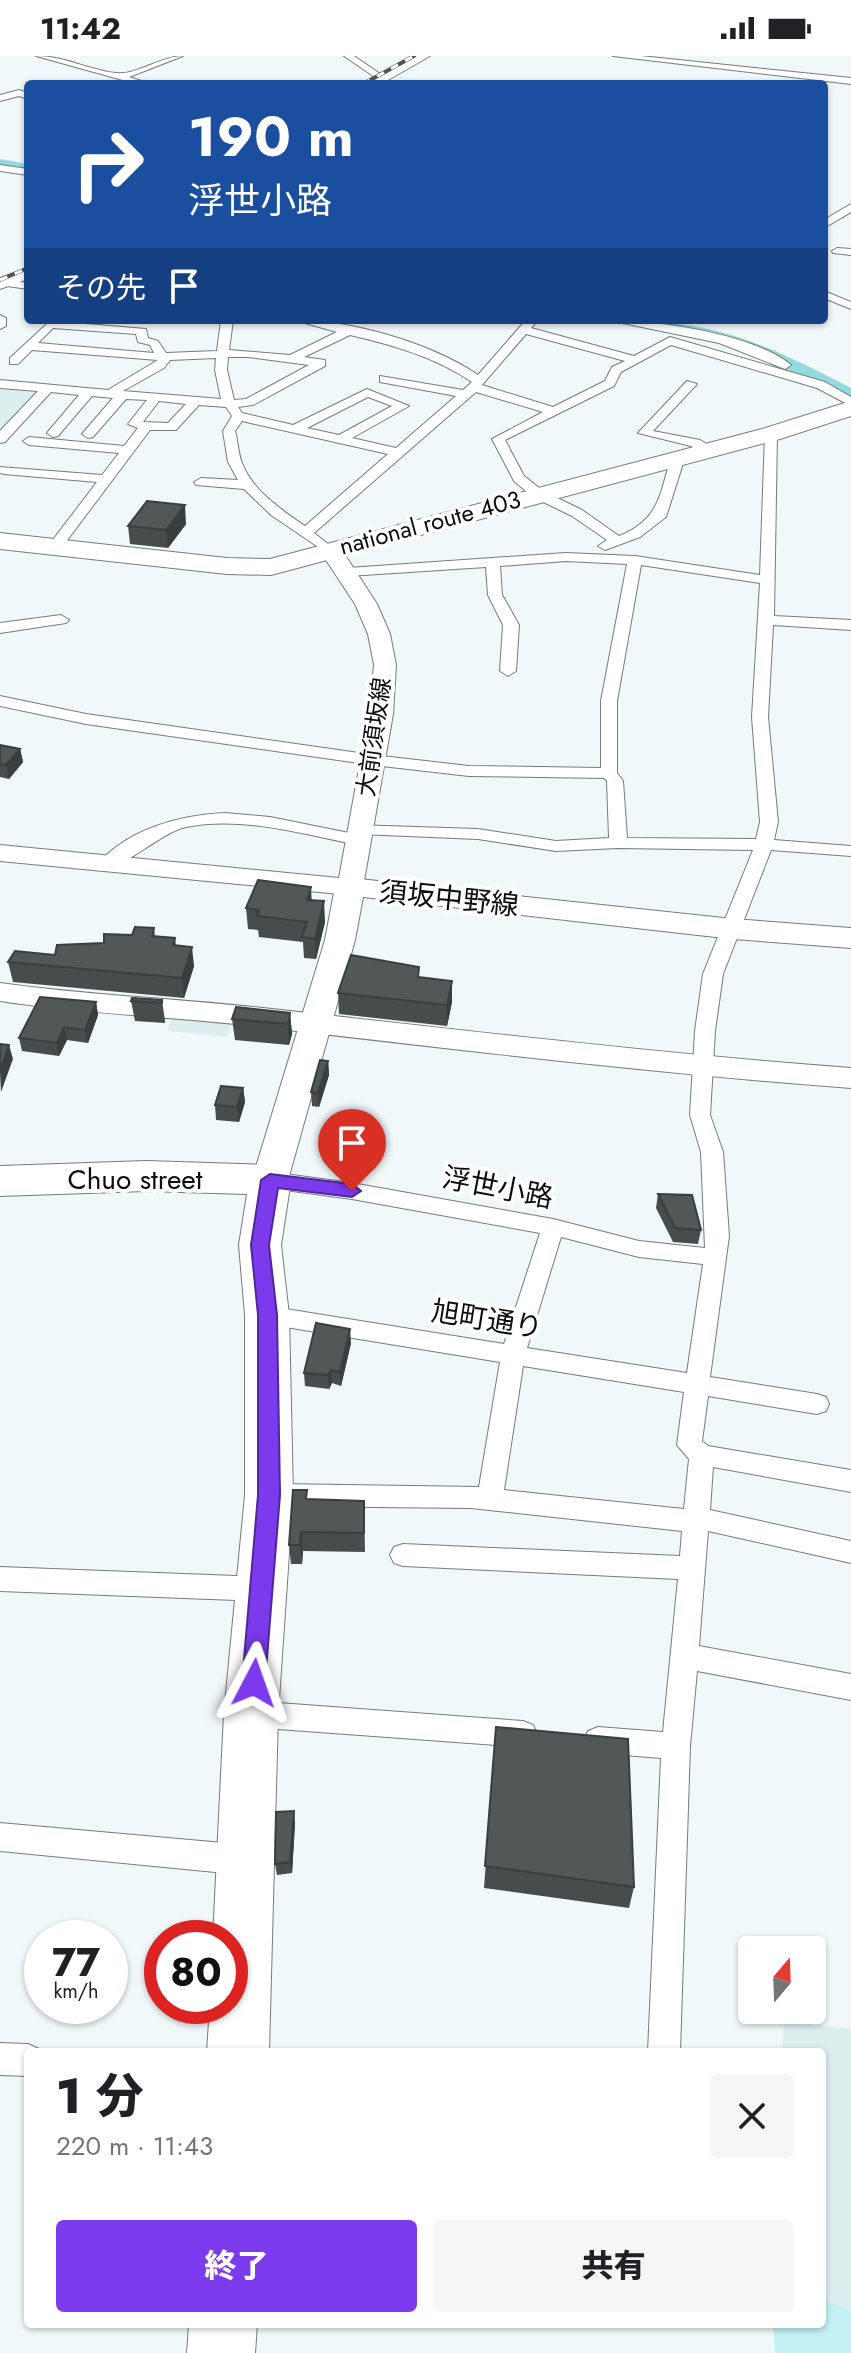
<!DOCTYPE html>
<html lang="ja">
<head>
<meta charset="utf-8">
<style>
	:root { --surface:#fff; --page:#f6f6f6; --text:#202124; --muted:#757577; --accent:#7c3aed }
	body { margin:0; font-family:Jost,"Noto Sans JP",sans-serif; background:var(--page); color:var(--text); height:100vh; display:flex; flex-direction:column; font-size:30px; white-space:nowrap }
	* { box-sizing:border-box; margin:0 }
	p { font-size:26px; color:var(--muted) }
	.icon { flex:none; width:44px; height:44px; fill:none; stroke:currentColor; stroke-width:2; stroke-linecap:round; stroke-linejoin:round }
	.map { position:relative; flex:1; overflow:hidden }
	.details { position:absolute; left:24px; top:1992px; width:802px; height:280px; display:flex; flex-direction:column; background:var(--surface); border-radius:8px; box-shadow:0 2px 6px #0004 }
	.details>* { flex:none }
	.banner { position:absolute; left:24px; top:24px; width:804px; height:244px; border-radius:8px; box-shadow:0 2px 6px #0004; background:#1a4fa0; color:#fff; overflow:hidden }
	.needle { width:52px; rotate:19deg }
	.buttons { position:absolute; left:738px; top:1880px; display:grid; gap:16px }
	.buttons a { display:grid; place-items:center; width:88px; height:88px; border-radius:8px; background:var(--surface); box-shadow:0 2px 6px #0004; font-size:40px }
	.speed { position:absolute; left:24px; top:1864px; display:flex; gap:16px; font-size:40px; font-weight:700; text-align:center }
	.speed>* { display:grid; place-content:center; width:104px; height:104px; border-radius:50%; background:var(--surface); box-shadow:0 2px 6px #0004; line-height:1 }
	.speed small { font-size:20px; font-weight:400 }
	.speed .limit { border:12px solid #d22; background:#fff; color:#111 }
	.pin { position:absolute; display:grid; place-items:center; width:68px; height:68px; color:#fff; margin:-82px -34px; border-radius:50% 50% 50% 0; rotate:-45deg; box-shadow:0 0 8px #0007 }
	.pin .icon { rotate:45deg }
	.me { position:absolute; width:88px; margin:-44px; rotate:4deg; stroke-linejoin:round; filter:drop-shadow(0 0 6px #0008) }
	.turn { display:flex; align-items:center; gap:28px; height:168px; padding:0 32px; font-size:36px }
	.turn .icon { width:104px; height:104px; stroke-width:2.5 }
	.turn b { display:block; font-size:56px; line-height:68px }
	.then { display:flex; align-items:center; height:76px; padding:0 32px; background:#0003; gap:16px; font-size:30px }
	.round { display:grid; place-items:center; flex:none; width:84px; height:84px; border-radius:8px; background:var(--page) }
	.head { display:flex; align-items:center; justify-content:space-between; height:136px; padding:0 32px }
	h1 { font-size:48px; font-weight:800; line-height:60px }
	.action { display:flex; gap:16px; margin-top:auto; padding:16px 32px }
	.action a { flex:1; height:92px; border-radius:8px; background:var(--accent); color:#fff; font-size:32px; font-weight:800; line-height:92px; text-align:center }
	.action a+a { background:var(--page); color:var(--text) }
	.status { display:flex; justify-content:space-between; align-items:center; height:56px; padding:0 40px; background:var(--surface); direction:ltr }
	.status svg { height:22px; fill:currentColor }
	.map>svg:first-child { display:block }
	.built { fill:#dee }
	.green { fill:#c3f1f4 }
	.lines { fill:none; stroke-linecap:round; stroke-linejoin:round }
	.river { fill:#92dade; fill-rule:evenodd }
	.street-casing { stroke:#757c7c; stroke-width:2 }
	.secondary-casing { stroke:#757c7c; stroke-width:2 }
	.primary-casing { stroke:#757c7c; stroke-width:2 }
	.highway-casing { stroke:#757c7c; stroke-width:2 }
	.street { fill:#fff; fill-rule:evenodd }
	.secondary { fill:#fff; fill-rule:evenodd }
	.primary { fill:#fff; fill-rule:evenodd }
	.highway { fill:#fff; fill-rule:evenodd }
	.rail-casing { stroke:#515455; stroke-width:4 }
	.rail { stroke:#fff; stroke-width:3; stroke-dasharray:8; stroke-linecap:butt }
	.wall { fill:#474c4c }
	.shaded-wall { fill:#393e3e }
	.building { fill:#525858; stroke:#393e3e; stroke-width:2 }
	.route { fill:#7c3aed; stroke:#51269a; stroke-width:2 }
	.labels { text-anchor:middle; stroke-width:8; stroke-linejoin:round; paint-order:stroke }
	.far-street-label { font-size:24px; fill:#0b0d0e; stroke:#fff }
	.street-label { font-size:28px; fill:#0b0d0e; stroke:#fff }
</style>
</head>
<body>
<div class="status"><b>11:42</b><svg viewBox="0 0 49 12"><path d="M0 12V9h3v3zM5 12V6h3v6zM10 12V3h3v9zM15 12V0h3v12zM26 1h20v11H26zM47 4h2v5h-2z"/></svg></div>
<div class="map">
<svg width="851" height="2297" viewBox="0 0 851 2297">
	<rect width="100%" height="100%" fill="#f1f8f9"/>
	<g class="built">
		<polygon points="0,331 38,335 0,376"/>
		<polygon points="172,961 232,967 228,981 168,975"/>
		<polygon points="784,1966 851,1973 851,2254 822,2244 822,1996 782,1996"/>
	</g>
	<polygon class="green" points="822,2244 851,2254 851,2297 775,2297 773,2268 822,2268"/>
	<g class="lines">
		<g class="river">
			<polygon points="0,103 28,108 28,118 0,113"/>
			<path d="M625,264c91,0 147,27 226,68v14l-124,-58 -93,-18z"/>
		</g>
		<defs>
			<g id="street">
				<path d="M36,0c28,0 53,14 80,17 19,3 45,-17 67,-17l-54,21 22,7h-14z"/>
				<polygon points="344,0 354,0 386,22 379,24"/>
				<polygon points="613,0 641,0 851,22 851,28"/>
				<polygon points="19,34 28,37 28,43 19,40 0,45 0,39"/>
				<polygon points="0,109 28,113 28,119 0,115"/>
				<polygon points="851,148 851,156 824,172 824,164"/>
				<polygon points="837,192 851,193 851,199 833,197 832,195"/>
				<polygon points="4,224 28,227 28,233 0,229 0,225"/>
				<polygon points="824,235 851,246 851,253 824,242"/>
				<polygon points="0,259 6,262 6,270 0,273"/>
				<path d="M221,264h12l-4,30 61,5 47,-23 -43,-12c57,0 137,23 184,55l48,-55h12l-7,8 103,28 36,-19 155,45 26,15v9l-34,-18 -146,-43 -50,27 -7,14 -109,54 19,36 19,15 39,19 37,26c40,-16 41,-41 52,-79l12,-3 2,3 -19,60 -26,20 -35,13 -7,-4 9,-6 -35,-24 -39,-19 -19,-16 -22,-42 51,-27 -67,-20 -162,141 23,18 -7,4 -59,-40 -27,-26 -48,-4 -2,-3 7,-4 37,2 -10,-18 -5,-31 9,-15 -6,-9 -27,-2 -23,25h-26l-91,121h-10v-6l48,-63 -93,-8 -4,-1v-6l102,8 17,-22 -90,-8 -6,-4 6,-4 95,9 14,-18 -10,-4 19,-24 -21,-1 -33,38 -5,1 -6,-4 31,-36 -21,-2 -34,40 -5,1 -6,-4 32,-38 -28,-3 -46,50 -5,1v-12l38,-40 -38,-3v-8l108,10 50,-30 -126,-10 -14,14h-8v-6l40,-37 96,8 2,9 10,3 8,12 51,-2zM53,272l83,6 2,8 12,3 4,8 -116,-10zM526,278l99,27 -13,6 -7,14 -52,26 -71,-22zM350,279c43,10 85,22 122,47l-9,8 -83,-14v6l76,14 -60,52 -44,-10 57,-32 -42,-17 -74,36 -51,-12 -4,-6 15,-2 72,-39v-6l-21,-3zM228,301h20l61,8 -63,34 -12,1 -7,-30zM216,302l-1,12 6,29 -98,-8 41,-23 6,-8zM368,341l24,9 -53,29 -32,-7zM159,345l27,3 -18,19 -25,-1zM242,365l146,33 -83,72c-25,-17 -52,-35 -63,-63 -4,-10 -4,-22 -7,-32z"/>
				<path d="M608,264c47,0 147,14 183,45l-6,4 -66,-26z"/>
				<polygon points="687,325 697,328 653,375 700,384 713,392 713,398 703,398 691,390 638,377"/>
				<path d="M771,374l6,4 -3,182 77,4v10l-78,-5 -5,92 10,105 -4,18 77,6v10l-80,-6 -48,124 -8,57 -5,84 13,37 6,84 -19,141 107,17 9,3 3,7 -3,7 -9,3 -109,-18 -6,45 6,5 143,24v22l-138,-25 -3,43 141,31v22l-143,-32 -9,115 152,28v26l-154,-29 -7,75 -10,306h-32l13,-294 -63,-5 -10,-4 -4,-9 4,-9 10,-4 65,5 15,-153 -275,-13 -9,-3 -4,-8 4,-8 9,-3 277,12 2,-25 -211,-23 -193,-2 -9,-3 -4,-8 4,-8 9,-3 201,3 21,-125 -233,-38 -8,-3 -4,-6 4,-6 8,-3 237,38 36,-111 -188,-34 -82,-11 -8,-2 -3,-6 3,-6 8,-2 82,11 201,36 86,22 66,7 -4,-96 -11,-37 5,-84 8,-57 50,-124 -135,-2 -62,3 -78,-12 -118,-5 -9,-5 3,-4 124,4 78,12 53,-3 -2,-57 -3,-3 -135,-2 -96,-11 -287,-41 -86,-18v-10l86,18 287,41 96,11 132,2v-67l26,-137 -61,-3 -66,5 2,29 17,30 -3,46 -8,5 -8,-5 3,-46 -15,-30 -2,-28 -138,9 -7,-4 7,-4 218,-15 69,3 125,19 5,-141zM641,509l119,18 -8,134 8,105 -4,17 -129,-1 -4,-57 -6,-8v-72zM561,1181l78,20 64,7 -16,109 -160,-25zM523,1310l161,26 -7,53 12,14 -5,50 -180,-19z"/>
				<polygon points="61,559 69,564 66,567 0,577 0,567"/>
				<path d="M225,757l45,4 94,19 3,4 -9,5c-56,-11 -115,-29 -172,-18 -25,5 -69,47 -87,43l-3,-4c31,-37 83,-51 129,-53z"/>
				<polygon points="0,1511 261,1521 270,1525 274,1533 270,1541 261,1545 0,1535"/>
				<polygon points="251,1645 523,1665 533,1669 537,1678 533,1687 523,1691 251,1671 241,1667 237,1658 241,1649"/>
				<polygon points="0,1767 246,1789 257,1794 261,1804 257,1814 246,1819 0,1795"/>
				<polygon points="0,1987 28,1988 39,1993 41,1996 28,1996 28,2020 0,2019"/>
			</g>
			<g id="secondary">
				<polygon points="415,0 430,0 381,28 366,28"/>
				<polygon points="28,212 28,223 0,233 0,222"/>
				<polygon points="330,489 337,491 347,502 377,548 390,578 396,609 393,658 363,831 359,837 350,839 0,805 0,789 339,822 369,658 374,609 368,578 355,548 320,495"/>
				<path d="M0,927c84,12 169,15 253,24 200,22 398,46 598,61v20c-200,-15 -398,-39 -598,-62 -84,-10 -169,-12 -253,-25z"/>
			</g>
			<polygon id="primary" points="350,822 733,863 851,872 851,892 733,883 363,841 355,884 288,1124 283,1133 270,1137 257,1133 252,1124 325,884 335,831 339,825"/>
			<g id="highway">
				<polygon points="851,345 851,360 780,383 271,519 227,518 0,493 0,477 227,502 270,503 762,373"/>
				<polygon points="146,1105 270,1109 285,1113 291,1124 281,1189 289,1259 293,1439 278,1658 269,1996 207,1996 210,1950 230,1950 230,1882 213,1882 224,1658 245,1439 245,1259 239,1189 247,1138 146,1135 0,1140 0,1110"/>
				<polygon points="189,2268 257,2268 255,2297 187,2297"/>
			</g>
		</defs>
		<use href="#street" class="street-casing"/>
		<use href="#secondary" class="secondary-casing"/>
		<use href="#primary" class="primary-casing"/>
		<use href="#highway" class="highway-casing"/>
		<use href="#street" class="street"/>
		<use href="#secondary" class="secondary"/>
		<use href="#primary" class="primary"/>
		<use href="#highway" class="highway"/>
		<defs>
			<g id="rail">
				<polyline points="363,28 414,0"/>
				<polyline points="0,224 28,212"/>
			</g>
		</defs>
		<use href="#rail" class="rail-casing"/>
		<use href="#rail" class="rail"/>
	</g>
	<g class="wall">
		<polygon points="186,468 168,492 130,488 128,470"/>
		<polygon points="0,689 20,693 23,706 9,723 0,721"/>
		<polygon points="312,844 325,866 316,903 304,902 303,886 259,881 258,874 248,873 246,852"/>
		<polygon points="154,872 155,880 175,882 176,889 194,910 184,942 13,926 8,906 55,899 104,887"/>
		<polygon points="419,911 419,921 452,925 452,946 447,970 339,958 338,937"/>
		<polygon points="162,944 165,965 165,967 135,965 131,945"/>
		<polygon points="96,946 98,959 88,987 67,984 59,1000 22,995 19,982"/>
		<polygon points="290,957 292,978 289,989 235,984 232,963"/>
		<polygon points="328,1005 329,1019 319,1051 312,1050 311,1036"/>
		<polygon points="243,1032 245,1046 239,1066 216,1064 215,1049"/>
		<polygon points="658,1138 701,1174 698,1188 673,1186 656,1152"/>
		<polygon points="351,1287 341,1330 332,1327 329,1333 305,1330 304,1317"/>
		<polygon points="308,1443 364,1445 365,1496 303,1495 302,1508 291,1508 289,1489"/>
		<polygon points="496,1671 634,1831 629,1852 484,1832"/>
		<polygon points="295,1767 292,1817 277,1819 275,1808"/>
	</g>
	<g class="shaded-wall">
		<polygon points="185,449 186,468 168,492 166,474"/>
		<polygon points="20,693 23,706 9,723 6,709"/>
		<polygon points="311,831 312,851 307,844"/>
		<polygon points="324,845 325,866 316,903 315,883"/>
		<polygon points="192,891 194,910 184,942 182,922"/>
		<polygon points="452,925 452,946 447,970 447,949"/>
		<polygon points="96,946 98,959 88,987 85,974"/>
		<polygon points="290,957 292,978 289,989 288,968"/>
		<polygon points="64,971 67,984 59,1000 57,987"/>
		<polygon points="9,989 13,1003 1,1036 0,1016"/>
		<polygon points="328,1005 329,1019 319,1051 318,1037"/>
		<polygon points="243,1032 245,1046 239,1066 237,1051"/>
		<polygon points="350,1273 351,1287 341,1330 340,1316"/>
		<polygon points="331,1314 332,1327 329,1333 328,1319"/>
		<polygon points="301,1476 303,1495 302,1508 300,1489"/>
		<polygon points="294,1755 295,1767 292,1817 290,1806"/>
	</g>
	<g class="building">
		<polygon points="147,445 185,449 166,474 128,470"/>
		<polygon points="0,689 20,693 6,709 0,708"/>
		<polygon points="258,824 311,831 307,844 324,845 315,883 302,881 307,866 257,860 259,854 246,852"/>
		<polygon points="135,871 154,872 152,880 175,882 173,889 192,891 182,922 8,906 15,895 55,899 57,889 104,887 104,878 132,879"/>
		<polygon points="351,899 419,911 418,921 452,925 447,949 338,937"/>
		<polygon points="40,941 96,946 85,974 64,971 57,987 19,982"/>
		<polygon points="132,942 162,944 162,947 131,945"/>
		<polygon points="236,951 290,957 288,968 232,963"/>
		<polygon points="0,988 9,989 0,1016"/>
		<polygon points="320,1004 328,1005 318,1037 311,1036"/>
		<polygon points="221,1030 243,1032 237,1051 215,1049"/>
		<polygon points="658,1138 692,1139 701,1174 675,1172"/>
		<polygon points="316,1267 350,1273 340,1316 331,1314 328,1319 304,1317"/>
		<polygon points="293,1434 307,1434 306,1443 364,1445 364,1477 301,1476 300,1489 289,1489"/>
		<polygon points="496,1671 628,1683 634,1831 485,1810"/>
		<polygon points="294,1755 290,1806 275,1808 276,1756"/>
	</g>
	<polygon class="route" points="270,1118 352,1128 361,1135 352,1141 278,1132 269,1189 277,1259 280,1439 265,1627 262,1634 254,1637 246,1634 242,1627 258,1439 258,1259 251,1189 261,1124"/>
	<g class="labels">
		<g class="far-street-label">
			<text transform="translate(430 467) rotate(-15)" y="8">national route 403</text>
			<text transform="translate(374 681) rotate(-82)" y="8">大前須坂線</text>
		</g>
		<g class="street-label">
			<text transform="translate(449 842) rotate(6)" y="10">須坂中野線</text>
			<text x="135" y="1133">Chuo street</text>
			<text transform="translate(498 1131) rotate(11)" y="10">浮世小路</text>
			<text transform="translate(487 1263) rotate(9)" y="10">旭町通り</text>
		</g>
	</g>
</svg>
<div class="buttons">
<a><svg class="needle" viewBox="-14 -14 28 28"><path d="M0-13l5 13h-10z" fill="#e53935"/><path d="M0 13l5-13h-10z" fill="#757577"/></svg></a>
</div>
<div class="speed"><div>77<small>km/h</small></div><div class="limit">80</div></div>
<div class="pin" style="left:352px;top:1135px;background:#d93025"><svg class="icon" aria-label="arrive" viewBox="0 0 24 24"><path d="M6 21V4h12l-3 4 3 4H6"/></svg></div>
<svg class="me" style="left:254px;top:1627px" viewBox="-20 -20 40 40"><path d="M0-17L14 15 0 8-14 15z" fill="#7c3aed" stroke="#fff" stroke-width="4"/></svg>
<div class="banner">
<div class="turn"><svg class="icon" aria-label="right" viewBox="0 0 24 24"><path d="M7 20v-9h11M14 6l5 5-5 5"/></svg><div><b>190 m</b>浮世小路</div></div>
<div class="then">その先<svg class="icon" aria-label="arrive" viewBox="0 0 24 24"><path d="M6 21V4h12l-3 4 3 4H6"/></svg></div>
</div>
<section class="details">
<div class="head"><div><h1>1 分</h1><p>220 m · 11:43</p></div><a class="round"><svg class="icon" aria-label="close" viewBox="0 0 24 24"><path d="M6 6l12 12M18 6L6 18"/></svg></a></div>
<div class="action"><a>終了</a><a>共有</a></div>
</section>
</div>
</body>
</html>
